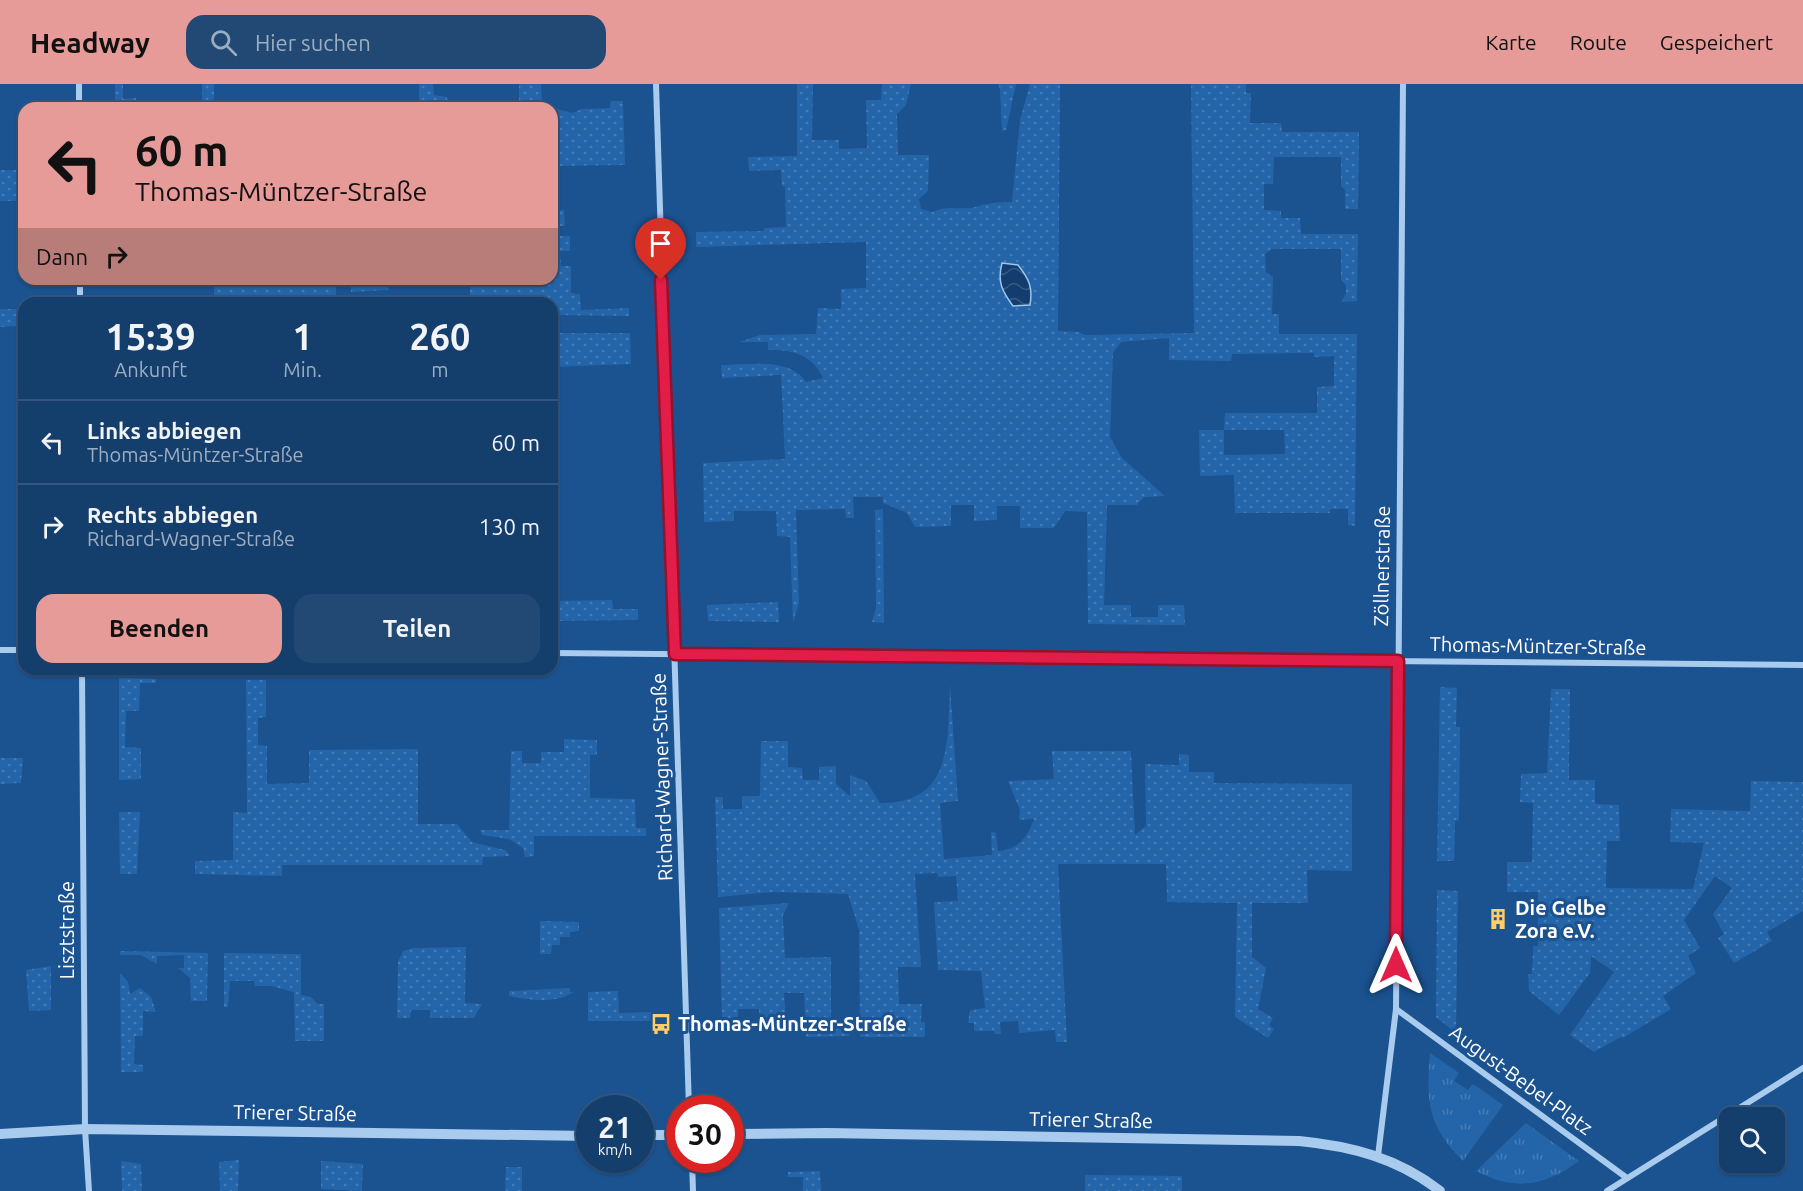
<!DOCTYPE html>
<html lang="de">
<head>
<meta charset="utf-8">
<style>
	:root { --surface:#143e6c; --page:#214974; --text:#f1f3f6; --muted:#9daec2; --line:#33577f; --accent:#e69b98 }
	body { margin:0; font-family:Ubuntu,sans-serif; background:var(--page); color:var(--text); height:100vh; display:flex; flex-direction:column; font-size:22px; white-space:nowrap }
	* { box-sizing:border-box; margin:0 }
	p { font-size:20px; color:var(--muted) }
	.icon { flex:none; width:33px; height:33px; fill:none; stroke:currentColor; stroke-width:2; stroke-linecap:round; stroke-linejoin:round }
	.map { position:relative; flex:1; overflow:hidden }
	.drawer { position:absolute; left:18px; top:213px; width:540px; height:378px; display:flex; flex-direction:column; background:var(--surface); border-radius:18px; box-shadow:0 2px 4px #0004,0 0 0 2px var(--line) }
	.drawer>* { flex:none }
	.banner { position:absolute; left:18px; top:18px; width:540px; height:183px; border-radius:18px; box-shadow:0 2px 4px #0004,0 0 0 2px var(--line); background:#e69b98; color:#111; overflow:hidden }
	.controls { position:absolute; left:1719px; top:1023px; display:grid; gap:12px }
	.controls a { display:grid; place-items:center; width:66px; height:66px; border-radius:12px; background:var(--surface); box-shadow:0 2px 4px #0004,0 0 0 2px var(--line); font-size:30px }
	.speed { position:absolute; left:576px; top:1011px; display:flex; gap:12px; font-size:30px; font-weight:700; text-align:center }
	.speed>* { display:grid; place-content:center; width:78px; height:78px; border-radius:50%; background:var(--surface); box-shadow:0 2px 4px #0004,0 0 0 2px var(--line); line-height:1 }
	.speed small { font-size:15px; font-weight:400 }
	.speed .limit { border:9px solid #d22; background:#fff; color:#111 }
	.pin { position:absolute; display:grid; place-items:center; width:51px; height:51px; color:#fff; margin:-62px -26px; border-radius:50% 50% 50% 0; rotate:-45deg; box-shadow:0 0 6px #0007 }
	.pin .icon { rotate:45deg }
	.me { position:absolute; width:66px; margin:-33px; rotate:0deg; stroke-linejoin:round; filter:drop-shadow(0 0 4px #0008) }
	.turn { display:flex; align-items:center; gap:21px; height:126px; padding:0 18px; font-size:27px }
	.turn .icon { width:78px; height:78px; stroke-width:2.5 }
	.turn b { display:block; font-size:42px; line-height:51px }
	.then { display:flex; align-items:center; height:57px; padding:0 18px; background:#0003; gap:12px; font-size:22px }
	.eta { display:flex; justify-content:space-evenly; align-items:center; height:102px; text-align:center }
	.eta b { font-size:36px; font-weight:600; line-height:42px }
	.primary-button { display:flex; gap:12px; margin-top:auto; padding:12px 18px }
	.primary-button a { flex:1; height:69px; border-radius:18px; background:var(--accent); color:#111; font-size:24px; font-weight:600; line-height:69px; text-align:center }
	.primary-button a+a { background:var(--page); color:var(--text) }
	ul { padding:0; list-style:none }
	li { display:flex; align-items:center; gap:18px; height:84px; padding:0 18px; border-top:2px solid var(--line) }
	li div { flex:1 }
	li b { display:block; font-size:22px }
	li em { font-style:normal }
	header { display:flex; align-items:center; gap:36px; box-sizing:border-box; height:84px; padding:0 30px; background:var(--accent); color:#111 }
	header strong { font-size:28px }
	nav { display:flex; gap:33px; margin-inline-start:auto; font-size:21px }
	.search { width:420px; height:54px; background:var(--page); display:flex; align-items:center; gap:15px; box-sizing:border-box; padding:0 21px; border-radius:18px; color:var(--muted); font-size:22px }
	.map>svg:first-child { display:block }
	.grass { fill:url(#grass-dots); fill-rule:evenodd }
	.park { fill:url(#park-tufts) }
	.water { fill:url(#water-waves); stroke:#9cc6f0; stroke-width:1.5 }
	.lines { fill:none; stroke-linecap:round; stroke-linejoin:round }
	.minor { stroke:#a9cbee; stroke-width:6 }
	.tertiary { stroke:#a9cbee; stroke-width:10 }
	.route-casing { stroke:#92132f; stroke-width:15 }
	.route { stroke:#e11d48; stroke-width:10 }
	.labels { text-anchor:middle; stroke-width:6; stroke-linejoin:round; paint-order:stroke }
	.street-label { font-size:20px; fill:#fff; stroke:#1b5290 }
	.poi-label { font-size:20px; font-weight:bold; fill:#fff; stroke:#1b5290; text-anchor:start }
</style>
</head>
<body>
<header>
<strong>Headway</strong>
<div class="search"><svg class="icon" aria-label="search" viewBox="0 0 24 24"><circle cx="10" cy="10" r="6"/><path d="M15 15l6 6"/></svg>Hier suchen</div>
<nav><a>Karte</a><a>Route</a><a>Gespeichert</a></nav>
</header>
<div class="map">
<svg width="1803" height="1107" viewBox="0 0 1803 1107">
	<defs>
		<pattern id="grass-dots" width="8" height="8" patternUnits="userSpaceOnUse" patternTransform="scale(1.5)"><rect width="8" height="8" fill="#2465a9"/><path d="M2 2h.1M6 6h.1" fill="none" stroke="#457cb6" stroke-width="1.8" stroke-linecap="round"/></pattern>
		<pattern id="park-tufts" width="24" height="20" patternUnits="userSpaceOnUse" patternTransform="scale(1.5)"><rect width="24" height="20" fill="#2465a9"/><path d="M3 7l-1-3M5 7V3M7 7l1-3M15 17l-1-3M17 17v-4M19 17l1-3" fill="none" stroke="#457cb6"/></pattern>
		<pattern id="water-waves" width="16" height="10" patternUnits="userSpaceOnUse" patternTransform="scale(1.5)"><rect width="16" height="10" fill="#123d6e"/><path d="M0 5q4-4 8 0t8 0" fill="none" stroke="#365a84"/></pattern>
	</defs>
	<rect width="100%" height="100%" fill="#1b5290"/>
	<g class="grass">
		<polygon points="115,0 123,0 123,15 136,14 136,24 115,24"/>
		<rect x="202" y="0" width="12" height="24"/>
		<polygon points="419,0 433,0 434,11 447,13 448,23 457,24 419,24"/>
		<polygon points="519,0 541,0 542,21 572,29 582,25 610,24 611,17 623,17 625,81 559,82 560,97 552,97 552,24 491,24 491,22 519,21"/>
		<path d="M797,0h16l-1,56h27v9l28,-1 -1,-48h15l1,-16h29l-5,21 -9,9 1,41h31l-1,36 -9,8 2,10 12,3c14,-8 28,-1 42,-5 13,-4 23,-5 37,-5l8,-82 10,-36h30l-2,247 21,1 6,3 109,-2 -3,-249h55v9h5l-1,30h31l1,9h77l-1,77h-13v-19l-4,-4v-29h-67l-1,27h-9v26l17,1v7h19l1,16h57l-1,67 -16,1 5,-9v-8l-5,-5v-31h-69l-7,5 1,18 7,5 -1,37h7v20h78l-2,192 -7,-1v-16h-18v4h-95l-1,-38 -34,1 -1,-46h25l1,-17h92v-26l17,-1v-30l-20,1v-4l-82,1 -1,7 -62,-1v-22l-48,4 -8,11 -3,84 12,21 43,38 -21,1 -7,8h-30l-3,100h27v12h27v-12h26l1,20 -97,-1 -1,-112 -22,-1 -11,17h-34v-22h-23v14l-23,1v-16h-23v21l-36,1 -8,-14 -24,-10v-6h-30l1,21h-8l-1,-9 -49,1 3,93 -6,19 -3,-85 -13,-1 -1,-25h-42v10l-30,1 -1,-59 82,-4 -4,-84 -59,3 -1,-13c26,0 69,-8 85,17l17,-4c-10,-23 -31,-29 -55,-28v-8h-29l21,-7 56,-1 2,-26 23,1v-20l25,-1v-46l-170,5v-15l68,-1v-3l22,-1 -1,-40 -3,-1 -1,-16 -32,1 -1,-14 49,-1zM1284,346l1,24 -61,1v-25z"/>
		<polygon points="998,0 1016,0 1006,46 1002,47 1000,5"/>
		<rect x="0" y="86" width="24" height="31"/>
		<polygon points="552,126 564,126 565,142 556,142 556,152 570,152 570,167 560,167 561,182 571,182 571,209 580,210 581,226 629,224 629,232 552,231 552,219 470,219 470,195 552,195"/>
		<rect x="214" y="195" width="122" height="24"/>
		<polygon points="351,195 388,195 389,206 351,208"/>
		<polygon points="0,225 24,225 24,273 16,273 16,242 0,243"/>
		<polygon points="552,249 630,249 631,280 552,283"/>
		<rect x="16" y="373" width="8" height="53"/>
		<polygon points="883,425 884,539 872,538 876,524 875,426"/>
		<polygon points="612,516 613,525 638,525 638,536 552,537 552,517"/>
		<polygon points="778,518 779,538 708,537 707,521"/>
		<polygon points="119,594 156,595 156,599 140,599 139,627 126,627 125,663 141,664 141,695 119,696"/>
		<polygon points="246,596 266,596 266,633 258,634 258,661 267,662 267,700 309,699 309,666 418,665 418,740 457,740 472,758 505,766 510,772 483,773 482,781 282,781 282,792 195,790 195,777 233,776 233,728 247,729"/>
		<path d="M950,601l8,116 -18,2 4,56 48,-4 -1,-23 5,1 2,18c21,-2 29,-13 36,-32l-15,1 1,-10 -12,-29 46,-2 -2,-28h79l4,84 11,-9 -1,-62 34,1v-11l10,1v17h25v11l138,1v87l-45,-1 1,33h-56v54l14,11 -8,41 15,9 -4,7 5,4 -6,9 -33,-21 2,-114 -70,-1 -1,-38h-108l9,178h-11l-1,-12 -36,3 -1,-12 -18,1 1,12h-6l-1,-3h-20v-8h-6l2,-13 15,-2 -4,-37 -43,-1 -4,-68 24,-1 -2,-25 -18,1 -1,-4 -22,1 6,93h-23l1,37h23l-1,18h4v15h-65l-1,-107 -11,-36 -76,-2 -54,5 -3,-100h8v12h19v-13h18l1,-55h27v26l14,1 1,12h16v-13l17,-1v18l14,12v-21l16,6 14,22c74,1 67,-63 70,-118z"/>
		<polygon points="1440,603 1457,604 1456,643 1460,643 1459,736 1455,737 1454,777 1437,777"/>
		<polygon points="1551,605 1570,605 1569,696 1595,696 1595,720 1619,721 1620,757 1607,757 1606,804 1693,805 1704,759 1670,758 1671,725 1750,727 1751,697 1803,698 1803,827 1767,848 1772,857 1734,879 1718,854 1724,850 1713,830 1732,804 1715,792 1684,836 1700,864 1688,872 1696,889 1663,912 1671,925 1623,954 1621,953 1594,968 1570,951 1614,888 1591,872 1590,889 1559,931 1529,907 1528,890 1532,890 1533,862 1538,862 1538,808 1507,808 1507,778 1532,778 1533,719 1520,718 1521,690 1547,689"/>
		<polygon points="564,655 597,656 597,671 590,671 590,714 635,715 636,744 646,744 646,752 534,752 534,772 525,773 523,764 509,755 482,751 480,746 509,746 511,667 522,667 522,679 541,679 541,668 564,668"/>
		<polygon points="0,674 23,674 21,699 0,700"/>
		<polygon points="119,728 140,728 137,790 120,790"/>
		<polygon points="1437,806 1458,807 1456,949 1436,933"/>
		<polygon points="789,819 783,831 785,874 831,873 831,935 841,946 849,947 849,952 806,953 804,909 784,909 786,936 759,937 759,925 738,925 738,937 722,937 719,824"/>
		<polygon points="540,837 579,838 579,847 570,848 570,853 560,853 560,861 552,861 551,870 540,870"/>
		<polygon points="466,863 465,919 482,920 474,934 430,934 430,926 411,926 410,934 397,934 398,878 403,867 413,864"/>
		<polygon points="120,867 208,869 207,917 191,917 190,894 178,884 184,884 184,871 157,872 157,880 141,871 120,871"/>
		<polygon points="224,869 301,870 301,911 311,913 318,920 324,920 324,957 295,957 294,908 271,902 255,902 254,897 230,897 228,923 224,923"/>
		<polygon points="51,882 51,926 29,927 26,886"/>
		<polygon points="120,889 128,898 130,910 140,904 151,913 156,928 143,927 143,952 135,952 134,980 143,981 143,988 121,988"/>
		<path d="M570,904v4h3c-16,12 -44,8 -64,4v-5z"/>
		<polygon points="618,907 619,929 653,928 653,937 588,937 588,908"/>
		<polygon points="239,1076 238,1107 220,1107 219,1078"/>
		<polygon points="121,1077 141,1080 142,1107 122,1107"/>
		<polygon points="321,1077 363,1080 362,1107 321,1105"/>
		<polygon points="506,1083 522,1083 522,1107 505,1107"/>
		<polygon points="820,1087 821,1107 803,1107 803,1093 788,1093 788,1088"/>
		<polygon points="1085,1091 1182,1092 1182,1107 1085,1107"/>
	</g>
	<g class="park">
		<path d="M1430,969l29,20 -5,8 14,9 5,-6 30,21 -40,56c-36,-35 -37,-61 -33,-108z"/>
		<path d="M1526,1039l53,38c-35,26 -65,30 -103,10z"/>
	</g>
	<path class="water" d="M1002,179l16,2c11,14 15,22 12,40l-17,1c-11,-15 -16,-24 -11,-43z"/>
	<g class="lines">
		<g class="minor">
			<polyline points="79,0 79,24"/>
			<polyline points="656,0 689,1024"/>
			<polyline points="80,195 80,219"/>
			<polyline points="0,566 24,566"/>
			<polyline points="552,569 1803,581"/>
			<polyline points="82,585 85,1045 89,1107"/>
			<polyline points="1396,925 1627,1094"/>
			<polyline points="1378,1072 1396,925 1403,0"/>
			<polyline points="692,1076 693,1107"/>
			<polyline points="1607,1107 1803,984"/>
		</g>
		<g class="tertiary">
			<polyline points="0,1050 85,1045 590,1052"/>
			<path d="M730,1050l97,-1 472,8c52,5 99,17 141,50"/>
			<polyline points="640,1051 680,1051"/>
		</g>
	</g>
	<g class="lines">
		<defs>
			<polyline id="route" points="661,196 675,570 1398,577 1396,881"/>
		</defs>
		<use href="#route" class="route-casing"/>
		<use href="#route" class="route"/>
	</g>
	<defs>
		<symbol id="building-bare" viewBox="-9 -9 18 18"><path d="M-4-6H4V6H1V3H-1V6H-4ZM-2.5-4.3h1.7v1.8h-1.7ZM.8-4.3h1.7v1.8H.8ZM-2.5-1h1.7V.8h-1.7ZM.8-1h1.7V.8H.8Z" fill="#ffcd67" stroke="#1b5290" stroke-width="2.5" paint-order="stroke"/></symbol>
		<symbol id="bus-bare" viewBox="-9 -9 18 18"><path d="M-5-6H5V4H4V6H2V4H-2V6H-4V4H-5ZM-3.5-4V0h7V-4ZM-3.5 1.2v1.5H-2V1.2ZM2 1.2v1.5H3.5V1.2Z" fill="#ffcd67" stroke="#1b5290" stroke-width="2.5" paint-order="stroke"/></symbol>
	</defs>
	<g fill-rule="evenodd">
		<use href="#building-bare" x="1483" y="820" width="30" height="30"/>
		<use href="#bus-bare" x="646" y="925" width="30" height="30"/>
	</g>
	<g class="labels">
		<g class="street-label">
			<text transform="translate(1382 482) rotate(-89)" y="7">Zöllnerstraße</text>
			<text transform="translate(1538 562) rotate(1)" y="7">Thomas-Müntzer-Straße</text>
			<text transform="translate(662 693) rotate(-92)" y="7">Richard-Wagner-Straße</text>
			<text transform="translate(67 846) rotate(-90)" y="7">Lisztstraße</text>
			<text transform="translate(1521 996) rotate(36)" y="7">August-Bebel-Platz</text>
			<text transform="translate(295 1029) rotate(1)" y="7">Trierer Straße</text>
			<text transform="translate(1091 1036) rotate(1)" y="7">Trierer Straße</text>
		</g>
		<g class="poi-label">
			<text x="1515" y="831">Die Gelbe<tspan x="1515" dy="23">Zora e.V.</tspan></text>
			<text x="678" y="947">Thomas-Müntzer-Straße</text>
		</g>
	</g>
</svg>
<div class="controls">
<a><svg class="icon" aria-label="search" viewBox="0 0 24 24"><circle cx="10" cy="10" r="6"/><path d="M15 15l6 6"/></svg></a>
</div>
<div class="speed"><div>21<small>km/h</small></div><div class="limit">30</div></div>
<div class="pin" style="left:661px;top:196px;background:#d93025"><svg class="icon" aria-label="arrive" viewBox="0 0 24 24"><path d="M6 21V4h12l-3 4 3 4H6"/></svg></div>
<svg class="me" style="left:1396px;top:881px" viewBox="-20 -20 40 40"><path d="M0-17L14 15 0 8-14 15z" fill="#e11d48" stroke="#fff" stroke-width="4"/></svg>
<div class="banner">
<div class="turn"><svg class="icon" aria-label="left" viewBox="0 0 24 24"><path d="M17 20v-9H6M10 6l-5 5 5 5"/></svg><div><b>60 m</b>Thomas-Müntzer-Straße</div></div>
<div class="then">Dann<svg class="icon" aria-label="right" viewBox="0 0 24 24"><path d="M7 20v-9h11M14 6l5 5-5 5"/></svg></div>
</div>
<section class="drawer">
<div class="eta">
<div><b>15:39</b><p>Ankunft</p></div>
<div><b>1</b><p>Min.</p></div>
<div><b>260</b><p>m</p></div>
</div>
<ul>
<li><svg class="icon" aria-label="left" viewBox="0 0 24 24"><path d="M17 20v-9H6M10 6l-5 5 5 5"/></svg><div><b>Links abbiegen</b><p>Thomas-Müntzer-Straße</p></div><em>60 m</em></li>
<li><svg class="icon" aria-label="right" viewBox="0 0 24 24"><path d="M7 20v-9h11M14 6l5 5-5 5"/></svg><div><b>Rechts abbiegen</b><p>Richard-Wagner-Straße</p></div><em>130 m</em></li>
</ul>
<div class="primary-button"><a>Beenden</a><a>Teilen</a></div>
</section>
</div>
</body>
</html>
